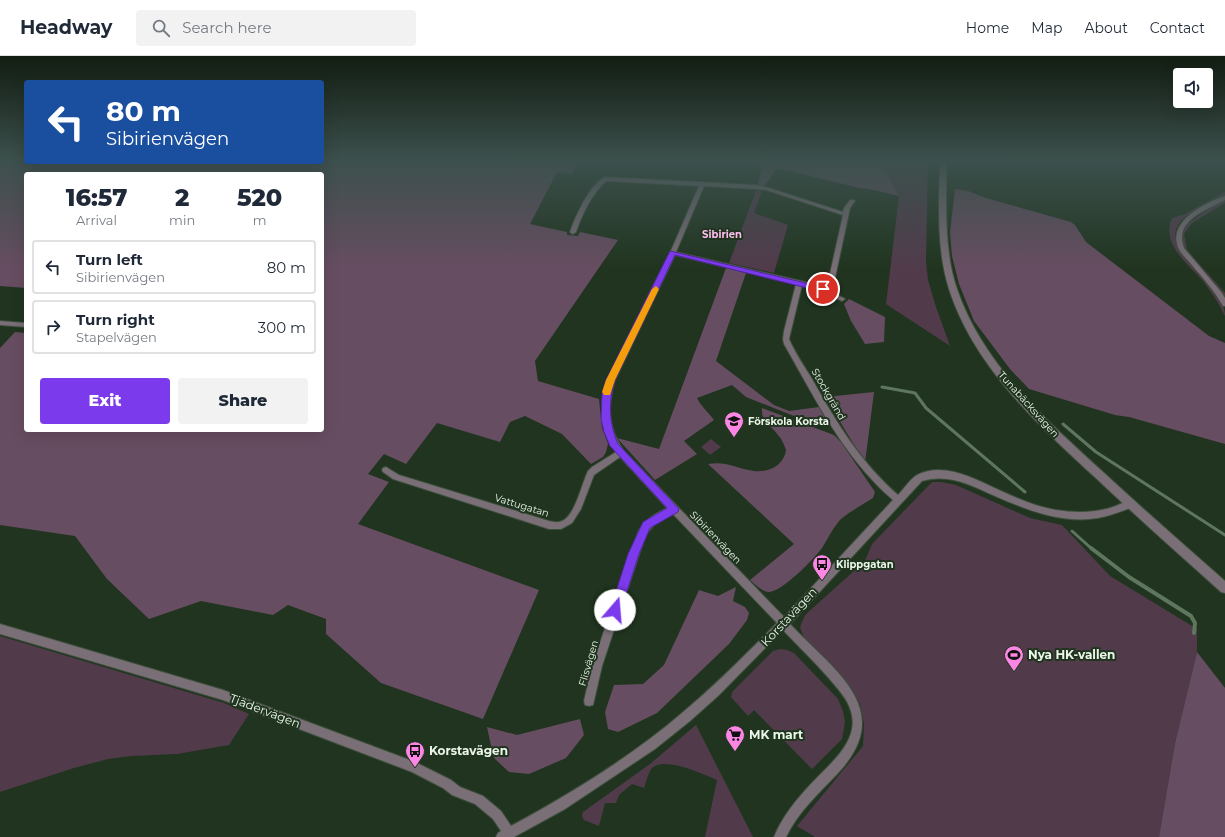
<!DOCTYPE html>
<html lang="en">
<head>
<meta charset="utf-8">
<style>
	:root { --surface:#fff; --page:#f2f2f3; --text:#1f2937; --muted:#747a83; --line:#e0e1e3; --accent:#7c3aed }
	body { margin:0; font-family:Montserrat,sans-serif; background:var(--page); color:var(--text); height:100vh; display:flex; flex-direction:column; font-size:15px; white-space:nowrap }
	* { box-sizing:border-box; margin:0 }
	p { font-size:13px; color:var(--muted) }
	.icon { flex:none; width:22px; height:22px; fill:none; stroke:currentColor; stroke-width:2; stroke-linecap:round; stroke-linejoin:round }
	.map { position:relative; flex:1; overflow:hidden }
	.details { position:absolute; left:24px; top:116px; width:300px; height:260px; display:flex; flex-direction:column; background:var(--surface); border-radius:4px; box-shadow:0 4px 16px #0002 }
	.details>* { flex:none }
	.hud { position:absolute; left:24px; top:24px; width:300px; height:84px; border-radius:4px; box-shadow:0 4px 16px #0002; background:#1a4fa0; color:#fff; overflow:hidden }
	.tools { position:absolute; left:1173px; top:12px; display:grid; gap:8px }
	.tools a { display:grid; place-items:center; width:40px; height:40px; border-radius:4px; background:var(--surface); box-shadow:0 4px 16px #0002; font-size:20px }
	.pin { position:absolute; display:grid; place-items:center; width:34px; height:34px; color:#fff; margin:-17px; border:2px solid #fff; border-radius:50%; box-shadow:0 1px 4px #0007 }
	.me { position:absolute; width:44px; margin:-22px; rotate:18deg; stroke-linejoin:round; filter:drop-shadow(0 0 3px #0008) }
	.turn { display:flex; align-items:center; gap:14px; height:84px; padding:0 16px; font-size:18px }
	.turn .icon { width:52px; height:52px; stroke-width:2.5 }
	.turn b { display:block; font-size:28px; line-height:34px }
	.eta { display:flex; justify-content:space-evenly; align-items:center; height:68px; text-align:center }
	.eta b { font-size:24px; font-weight:800; line-height:28px }
	.action { display:flex; gap:8px; margin-top:auto; padding:8px 16px }
	.action a { flex:1; height:46px; border-radius:4px; background:var(--accent); color:#fff; font-size:16px; font-weight:800; line-height:46px; text-align:center }
	.action a+a { background:var(--page); color:var(--text) }
	ul { padding:0; list-style:none }
	li { display:flex; align-items:center; gap:12px; height:54px; margin:0 8px 6px; padding:0 8px; border:2px solid var(--line); border-radius:4px }
	li div { flex:1 }
	li b { display:block; font-size:15px }
	li em { font-style:normal }
	header { display:flex; align-items:center; gap:24px; box-sizing:border-box; height:56px; padding:0 20px; background:var(--surface); border-bottom:1px solid var(--line) }
	header strong { font-size:19px }
	nav { display:flex; gap:22px; margin-inline-start:auto; font-size:14px }
	.search { width:280px; height:36px; background:var(--page); display:flex; align-items:center; gap:10px; box-sizing:border-box; padding:0 14px; border-radius:4px; color:var(--muted); font-size:15px }
	.map>svg:first-child { display:block }
	.green { fill:#513b4b }
	.forest { fill:#674d61 }
	.lines { fill:none; stroke-linecap:round; stroke-linejoin:round }
	.stream-far1 { stroke:#5f765e; stroke-width:3 }
	.stream { stroke:#5f765e; stroke-width:4 }
	.minor-casing { stroke:#3c4f3b; stroke-width:2 }
	.tertiary-casing { stroke:#3c4f3b; stroke-width:2 }
	.minor { fill:#7a6e77; fill-rule:evenodd }
	.tertiary { fill:#7a6e77; fill-rule:evenodd }
	.route { fill:#7c3aed; stroke:#51269a }
	.slow { fill:#f59e0b }
	.labels { text-anchor:middle; stroke-width:4; stroke-linejoin:round; paint-order:stroke }
	.far-quarter-label { font-size:10px; font-weight:bold; fill:#ffbcef; stroke:#20341f }
	.street-label { font-size:10px; fill:#e9f6e8; stroke:#20341f }
	.poi-label { font-size:10px; font-weight:bold; fill:#e9f6e8; stroke:#20341f; text-anchor:start }
	.near-street-label { font-size:12px; fill:#e9f6e8; stroke:#20341f }
	.near-poi-label { font-size:12px; font-weight:bold; fill:#e9f6e8; stroke:#20341f; text-anchor:start }
</style>
</head>
<body>
<header>
<strong>Headway</strong>
<div class="search"><svg class="icon" aria-label="search" viewBox="0 0 24 24"><circle cx="10" cy="10" r="6"/><path d="M15 15l6 6"/></svg>Search here</div>
<nav><a>Home</a><a>Map</a><a>About</a><a>Contact</a></nav>
</header>
<div class="map">
<svg width="1225" height="781" viewBox="0 0 1225 781">
	<rect width="100%" height="100%" fill="#20341f"/>
	<g class="green">
		<polygon points="880,104 928,104 926,205 928,224 936,251 950,290 886,248 899,140"/>
		<polygon points="756,135 762,135 754,157 788,169 774,217 729,207"/>
		<path d="M1225,136v4c-26,12 -67,25 -42,60 9,11 20,21 29,33 6,8 13,16 13,27 -6,-13 -14,-24 -22,-35 -16,-18 -42,-37 -31,-63l13,-4z"/>
		<path d="M1225,144v3l-33,20 -8,11 3,16 38,43v6c-8,-15 -42,-45 -44,-58 0,-4 1,-9 1,-13l26,-19z"/>
		<polygon points="711,383 721,391 710,399 701,391"/>
		<polygon points="932,426 941,426 956,429 1030,462 1062,469 1110,520 1197,573 1197,596 1175,687 1159,781 815,781 797,770 863,690 864,668 860,648 850,631 805,585 800,571 805,559 865,505 872,488"/>
		<polygon points="0,580 224,647 249,658 229,689 177,698 131,700 108,703 74,712 0,736"/>
		<polygon points="780,593 787,594 794,597 838,643 843,655 845,666 842,683 812,713 754,654 748,660 731,641 732,636 773,595"/>
		<path d="M696,669l57,112h-48l12,-57c-14,-6 -53,-24 -65,-12 -4,5 -6,15 -8,20l-12,-4 -13,11 -3,8h-11l-6,23 -15,-6 -2,-4 1,-4 67,-48z"/>
	</g>
	<g class="forest">
		<polygon points="0,104 26,104 26,106 322,106 322,104 580,104 572,118 557,116 530,168 567,176 567,179 578,180 580,176 618,184 535,305 538,325 599,343 602,372 608,388 606,396 603,401 591,408 562,378 525,360 510,366 500,386 437,367 406,408 384,398 368,418 389,426 358,468 539,534 483,663 381,627 326,578 326,563 288,549 273,559 201,545 149,563 107,523 75,480 0,469 0,292 15,276 26,277 26,374 322,374 322,118 26,118 26,232 0,230"/>
		<polygon points="717,104 880,104 899,140 869,133 860,132 777,112 764,131 758,130 762,108"/>
		<polygon points="955,133 968,135 986,142 1071,166 1075,169 1086,186 1209,280 1225,287 1225,388 1129,361 1115,359 1029,333 1010,313 974,265 959,228 952,200 950,176"/>
		<path d="M726,212l20,5 -30,88 58,44 15,6 30,-4 6,11 -1,3 -4,2 -21,-5 -53,-21 -14,-12 -35,13c4,8 11,14 17,22l-30,21 13,13 -42,26 -38,-42 42,11z"/>
		<polygon points="849,243 885,261 884,286 865,288 851,265 844,248"/>
		<polygon points="874,336 865,407 825,341"/>
		<path d="M762,352l72,27 7,7 34,50 -2,6c-8,5 -27,16 -33,22 -8,9 -12,19 -18,28 -8,11 -41,45 -54,44 -7,-1 -13,-8 -18,-12l44,-36 -86,-80c21,-3 28,5 46,7 15,2 30,-6 32,-21 -2,-5 -4,-11 -8,-15 -8,-11 -17,-12 -16,-27z"/>
		<polygon points="736,531 733,545 745,551 749,557 747,564 729,588 657,657 618,676 608,673 605,656 614,629 643,628 664,609 699,534 718,540"/>
		<polygon points="1197,596 1225,632 1225,781 1159,781 1175,687"/>
		<polygon points="580,663 584,679 566,702 529,718 509,716 495,703 493,699 487,671 517,679"/>
	</g>
	<g class="lines">
		<g class="stream-far1">
			<polyline points="882,331 915,337 926,352 1025,436"/>
			<polyline points="1063,368 1096,396 1225,479"/>
			<polyline points="1072,475 1092,493"/>
		</g>
		<polyline class="stream" points="1091,492 1129,521 1191,560 1195,567 1194,577"/>
		<defs>
			<g id="minor">
				<path d="M605,121l151,8 13,3 74,24 1,-4 6,-8h4l1,1 -5,7 -15,70 -9,11 19,10 -3,2 -2,-1 -28,-12 -10,-3 -13,54c6,14 15,27 23,40 24,43 49,84 86,116 6,-6 12,-16 19,-20 27,-14 60,5 84,16 18,8 36,16 55,19 19,3 39,3 57,-3 6,-2 11,-5 17,-7l3,1 1,3 -1,3c-11,4 -23,9 -35,11 -36,6 -71,-8 -103,-22 -24,-11 -47,-23 -73,-15l-132,143c42,45 108,85 48,149 -19,20 -40,39 -52,64h-12c8,-20 22,-37 36,-52 20,-22 54,-46 39,-79 -3,-8 -10,-16 -16,-23 -15,-18 -33,-35 -50,-53l-64,65 -29,26 -35,28 -90,60 -51,28h-18l2,-4 3,-2 -8,-12 -18,-15 -23,-9 -9,-7 -31,-16 -189,-72 -223,-66v-10l223,66 192,72 36,18 9,7 23,9 18,15 10,15c59,-32 120,-69 171,-113 34,-28 64,-59 95,-90l-104,-109 -18,10 -9,10 -44,132 -8,35 -1,4 -4,1 -4,-1 -1,-4 8,-35 46,-134c6,-12 17,-18 29,-24l-47,-51 -26,18 -13,34 -9,14 -11,6h-12l-156,-50 -10,-7 -1,-2 1,-2 3,-1 13,8 150,46c4,1 9,2 13,0 13,-5 20,-38 26,-50l4,-4 24,-15c-16,-22 -17,-47 -9,-72l63,-127 29,-67 -93,-5c-14,13 -24,33 -30,51l-3,2 -2,-1 -1,-1c5,-15 20,-48 35,-55zM704,130l52,3 10,1 77,25 -14,63 -8,9 -7,-3 -138,-32zM675,199l121,29 -12,47 -1,8 1,5c32,56 60,114 109,156l-109,117 -160,-166c-16,-22 -17,-45 -9,-71z"/>
				<path d="M1225,140v4c-15,8 -44,18 -43,38 0,3 1,7 2,10l38,45 3,5v8h-2c-9,-16 -21,-29 -32,-42 -4,-5 -11,-11 -13,-17 -10,-26 27,-44 47,-51z"/>
				<polygon points="0,265 26,267 26,271 0,269"/>
			</g>
			<path id="tertiary" d="M940,104h6c1,43 -3,88 11,129 26,76 89,131 146,183 40,37 81,73 122,109v12l-4,-1c-41,-37 -83,-74 -123,-112 -59,-54 -124,-113 -149,-191 -13,-41 -10,-87 -9,-129z"/>
		</defs>
		<use href="#minor" class="minor-casing"/>
		<use href="#tertiary" class="tertiary-casing"/>
		<use href="#minor" class="minor"/>
		<use href="#tertiary" class="tertiary"/>
	</g>
	<linearGradient id="sky" x2="0" y2="1"><stop stop-color="#121d11"/><stop offset="0.49" stop-color="#3c504d"/><stop offset="1" stop-color="#3c504d" stop-opacity="0"/></linearGradient>
	<rect width="1225" height="213" fill="url(#sky)"/>
	<path class="route" d="M670,195l153,36 3,2 -3,3 -148,-37 -60,125c-7,22 -6,43 3,64l61,65 -1,3 -28,16 -11,26 -18,56 -2,4 -4,1 -4,-1 -1,-4 18,-56 15,-32 24,-14 -57,-62 -6,-14 -3,-13 1,-25 4,-14z"/>
	<polygon class="slow" points="656,230 659,233 615,324 610,339 604,339 602,336 606,324 652,233"/>
	<defs>
		<symbol id="school-pin" viewBox="-11 -11 22 30"><path d="M0 17L-7.5 6A9.5 9.5 0 1 1 7.5 6Z" fill="#fc86e4" stroke="#20341f"/><path d="M0-5L7-2L0 1L-7-2ZM-4 1L0 2.5L4 1V4Q0 6-4 4Z" fill="#111"/></symbol>
		<symbol id="bus-pin" viewBox="-11 -11 22 30"><path d="M0 17L-7.5 6A9.5 9.5 0 1 1 7.5 6Z" fill="#fc86e4" stroke="#20341f"/><path d="M-5-6H5V4H4V6H2V4H-2V6H-4V4H-5ZM-3.5-4V0h7V-4ZM-3.5 1.2v1.5H-2V1.2ZM2 1.2v1.5H3.5V1.2Z" fill="#111"/></symbol>
		<symbol id="stadium-pin" viewBox="-11 -11 22 30"><path d="M0 17L-7.5 6A9.5 9.5 0 1 1 7.5 6Z" fill="#fc86e4" stroke="#20341f"/><path d="M0-5a6.5 5 0 1 0 0 10a6.5 5 0 1 0 0-10ZM-3.5-1.8h7v3.6h-7Z" fill="#111"/></symbol>
		<symbol id="supermarket-pin" viewBox="-11 -11 22 30"><path d="M0 17L-7.5 6A9.5 9.5 0 1 1 7.5 6Z" fill="#fc86e4" stroke="#20341f"/><path d="M-6-5.5h2.5l.6 2H6L4.5 2H-2.5L-4.4-4H-6ZM-1.5 3.2a1.3 1.3 0 1 0 .1 0ZM3 3.2a1.3 1.3 0 1 0 .1 0Z" fill="#111"/></symbol>
	</defs>
	<g fill-rule="evenodd">
		<use href="#school-pin" x="723" y="354" width="22" height="30"/>
		<use href="#bus-pin" x="811" y="497" width="22" height="30"/>
		<use href="#stadium-pin" x="1003" y="588" width="22" height="30"/>
		<use href="#supermarket-pin" x="724" y="668" width="22" height="30"/>
		<use href="#bus-pin" x="404" y="684" width="22" height="30"/>
	</g>
	<g class="labels">
		<g class="far-quarter-label">
			<text x="722" y="182">Sibirien</text>
		</g>
		<g class="street-label">
			<text transform="translate(829 338) rotate(60)" y="4">Stockgränd</text>
			<text transform="translate(1029 348) rotate(48)" y="4">Tunabäcksvägen</text>
			<text transform="translate(522 449) rotate(17)" y="4">Vattugatan</text>
			<text transform="translate(716 481) rotate(46)" y="4">Sibirienvägen</text>
			<text transform="translate(588 607) rotate(-74)" y="4">Flisvägen</text>
		</g>
		<g class="poi-label">
			<text x="748" y="369">Förskola Korsta</text>
			<text x="836" y="512">Klippgatan</text>
		</g>
		<g class="near-street-label">
			<text transform="translate(789 561) rotate(-47)" y="4">Korstavägen</text>
			<text transform="translate(265 655) rotate(21)" y="4">Tjädervägen</text>
		</g>
		<g class="near-poi-label">
			<text x="1028" y="603">Nya HK-vallen</text>
			<text x="749" y="683">MK mart</text>
			<text x="429" y="699">Korstavägen</text>
		</g>
	</g>
</svg>
<div class="tools">
<a><svg class="icon" aria-label="sound" viewBox="0 0 24 24"><path d="M4 9h4l5-4v14l-5-4H4zM17 9q2 3 0 6"/></svg></a>
</div>
<div class="pin" style="left:823px;top:233px;background:#d93025"><svg class="icon" aria-label="arrive" viewBox="0 0 24 24"><path d="M6 21V4h12l-3 4 3 4H6"/></svg></div>
<svg class="me" style="left:615px;top:554px" viewBox="-20 -20 40 40"><circle r="19" fill="#fff"/><path d="M0-13L10 11 0 6-10 11z" fill="#7c3aed"/></svg>
<div class="hud">
<div class="turn"><svg class="icon" aria-label="left" viewBox="0 0 24 24"><path d="M17 20v-9H6M10 6l-5 5 5 5"/></svg><div><b>80 m</b>Sibirienvägen</div></div>
</div>
<section class="details">
<div class="eta">
<div><b>16:57</b><p>Arrival</p></div>
<div><b>2</b><p>min</p></div>
<div><b>520</b><p>m</p></div>
</div>
<ul>
<li><svg class="icon" aria-label="left" viewBox="0 0 24 24"><path d="M17 20v-9H6M10 6l-5 5 5 5"/></svg><div><b>Turn left</b><p>Sibirienvägen</p></div><em>80 m</em></li>
<li><svg class="icon" aria-label="right" viewBox="0 0 24 24"><path d="M7 20v-9h11M14 6l5 5-5 5"/></svg><div><b>Turn right</b><p>Stapelvägen</p></div><em>300 m</em></li>
</ul>
<div class="action"><a>Exit</a><a>Share</a></div>
</section>
</div>
</body>
</html>
